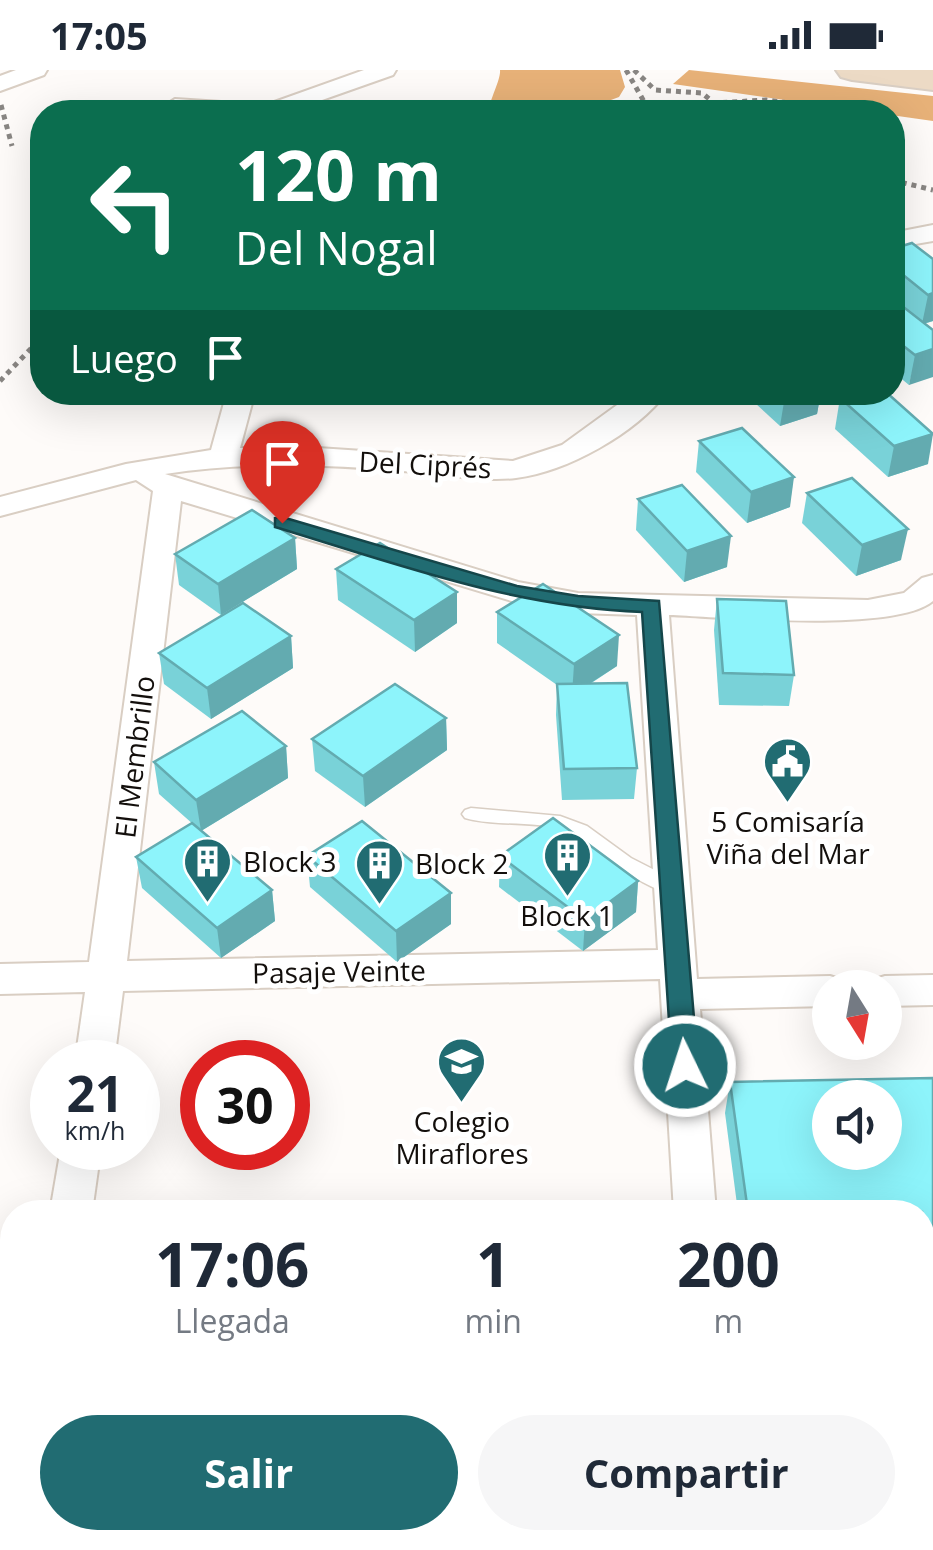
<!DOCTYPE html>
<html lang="es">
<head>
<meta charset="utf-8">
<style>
	:root { --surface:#fff; --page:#f6f6f7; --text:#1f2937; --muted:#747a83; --accent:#216c72 }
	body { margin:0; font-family:"Open Sans",sans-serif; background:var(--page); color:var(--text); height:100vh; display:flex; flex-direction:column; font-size:38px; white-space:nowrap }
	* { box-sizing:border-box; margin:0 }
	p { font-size:32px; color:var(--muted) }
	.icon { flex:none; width:55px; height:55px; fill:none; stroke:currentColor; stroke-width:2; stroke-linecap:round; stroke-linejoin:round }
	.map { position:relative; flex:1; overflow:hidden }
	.side { position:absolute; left:0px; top:1130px; width:935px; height:350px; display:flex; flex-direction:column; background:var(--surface); border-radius:40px 40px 0 0; box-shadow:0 10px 40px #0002 }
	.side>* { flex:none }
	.banner { position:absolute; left:30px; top:30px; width:875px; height:305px; border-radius:40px; box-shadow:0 10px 40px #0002; background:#0b6e4f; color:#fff; overflow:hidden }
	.needle { width:65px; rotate:169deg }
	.fabs { position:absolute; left:812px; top:900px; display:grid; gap:20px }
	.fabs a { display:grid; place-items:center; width:90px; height:90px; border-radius:50%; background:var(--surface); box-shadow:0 10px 40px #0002; font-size:50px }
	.speed { position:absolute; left:30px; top:970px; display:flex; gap:20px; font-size:50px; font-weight:700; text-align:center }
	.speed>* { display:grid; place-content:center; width:130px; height:130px; border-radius:50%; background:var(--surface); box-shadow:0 10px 40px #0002; line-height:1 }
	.speed small { font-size:25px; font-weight:400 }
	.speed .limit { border:15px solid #d22; background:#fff; color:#111 }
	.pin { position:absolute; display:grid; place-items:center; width:85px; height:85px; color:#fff; margin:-102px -42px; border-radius:50% 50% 50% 0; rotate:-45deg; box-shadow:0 0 10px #0007 }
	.pin .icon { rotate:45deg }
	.me { position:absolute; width:110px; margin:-55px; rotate:356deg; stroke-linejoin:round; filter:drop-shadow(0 0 8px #0008) }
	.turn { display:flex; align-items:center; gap:35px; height:210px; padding:0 40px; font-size:45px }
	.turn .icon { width:130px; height:130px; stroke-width:2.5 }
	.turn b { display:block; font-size:70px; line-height:85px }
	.then { display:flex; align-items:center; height:95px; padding:0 40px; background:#0003; gap:20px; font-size:38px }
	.eta { display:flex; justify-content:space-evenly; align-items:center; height:170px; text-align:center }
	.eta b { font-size:60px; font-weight:700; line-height:70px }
	.cta { display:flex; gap:20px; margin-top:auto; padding:20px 40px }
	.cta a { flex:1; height:115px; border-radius:60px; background:var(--accent); color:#fff; font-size:40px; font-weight:700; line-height:115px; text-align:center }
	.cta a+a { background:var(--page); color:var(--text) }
	.status { display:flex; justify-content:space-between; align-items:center; height:70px; padding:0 50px; background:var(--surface); direction:ltr }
	.status svg { height:28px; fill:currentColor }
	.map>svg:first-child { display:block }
	.forest { fill:#e7b178 }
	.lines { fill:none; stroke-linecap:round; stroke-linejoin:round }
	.lane-casing { stroke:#d9cec3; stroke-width:3 }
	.street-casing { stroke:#d9cec3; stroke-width:4 }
	.secondary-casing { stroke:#d9cec3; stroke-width:4 }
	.path { stroke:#898683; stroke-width:5; stroke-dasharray:5 5; stroke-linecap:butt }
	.lane { fill:#fff; fill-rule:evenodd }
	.street { fill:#fff; fill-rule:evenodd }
	.secondary { fill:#ecdac5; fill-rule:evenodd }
	.wall { fill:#79d2d8 }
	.shaded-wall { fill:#63abb0 }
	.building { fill:#8df4fb; stroke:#63abb0; stroke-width:2.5; fill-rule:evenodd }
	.route { fill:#216c72; stroke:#15464a; stroke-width:2.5 }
	.labels { text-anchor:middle; stroke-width:10; stroke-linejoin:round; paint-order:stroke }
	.street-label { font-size:28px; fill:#130f0c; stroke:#fff }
	.poi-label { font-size:28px; fill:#130f0c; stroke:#fff }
</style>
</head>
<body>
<div class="status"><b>17:05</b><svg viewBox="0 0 49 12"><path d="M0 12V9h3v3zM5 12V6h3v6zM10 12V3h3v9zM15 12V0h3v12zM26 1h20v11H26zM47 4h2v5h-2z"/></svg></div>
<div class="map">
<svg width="933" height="1480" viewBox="0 0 933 1480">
	<rect width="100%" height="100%" fill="#fefbf9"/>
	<g class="forest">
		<path d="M500,0h120l5,17 -6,10 -35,13 3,2h-99c2,-13 13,-33 12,-42z"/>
		<polygon points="689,0 933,26 933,51 673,14"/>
	</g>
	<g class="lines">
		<defs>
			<path id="lane" d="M471,738l89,8 27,10 44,32 47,24 3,5 -3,5c-28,6 -81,-45 -107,-58 -33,-16 -71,-6 -106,-16l-3,-4 3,-4z"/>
			<g id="street">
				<polygon points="16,0 47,0 44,5 0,21 0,6"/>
				<polygon points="364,0 396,0 393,5 288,42 173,42 164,36 175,29 266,35"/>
				<polygon points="933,155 933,171 892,178 892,163"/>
				<path d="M227,322h28l-15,56h78l195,13 49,-16 73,-53h32c-31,41 -100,80 -151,86 -36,4 -78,-5 -114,-7 -80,-7 -158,-9 -237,3l353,108 60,11 290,7 36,-7 18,-15 11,-3v26c-38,32 -210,16 -264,14l28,364 133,-3 13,4 4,8h-17v18l-130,3 16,203h-42l-14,-233 -537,12 -9,71h-39l10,-70 -85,2v-30l89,-2 64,-471 -17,-11 -136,36v-19l126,-33 85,-14zM181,431l334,101 63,11 59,2 21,335 -531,11z"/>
				<polygon points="933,905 933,935 885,936 885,918 868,918 872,910 885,906"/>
				<polygon points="61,1078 101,1078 92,1142 50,1142"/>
				<rect x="922" y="1237" width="11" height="40"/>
				<polygon points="12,1447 12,1468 43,1468 41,1480 0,1480 0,1457"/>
				<polygon points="692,1468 740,1468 741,1480 693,1480"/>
				<polygon points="794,1468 842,1468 843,1480 795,1480"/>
			</g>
			<polygon id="secondary" points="836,0 933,0 933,20 852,10 841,7"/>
		</defs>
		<use href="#lane" class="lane-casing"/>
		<use href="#street" class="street-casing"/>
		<use href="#secondary" class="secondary-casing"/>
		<g class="path">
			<polyline points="626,0 650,42"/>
			<polyline points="634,0 655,20 702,23 714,33 766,30 806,35 812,42"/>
			<polyline points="1,35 12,76"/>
			<polyline points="892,110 933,120"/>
			<polyline points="0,311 42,267"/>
		</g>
		<use href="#lane" class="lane"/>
		<use href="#street" class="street"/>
		<use href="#secondary" class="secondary"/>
	</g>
	<g class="wall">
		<polygon points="892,179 933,189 933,251 924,254 909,315 892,301 892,234 896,233 892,230"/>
		<polygon points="743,322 821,322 817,344 780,356"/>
		<polygon points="840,328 928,394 888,407 835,359"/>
		<polygon points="699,371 790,437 747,453 696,402"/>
		<polygon points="807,423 901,490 856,506 802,453"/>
		<polygon points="638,429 727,497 684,512 636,460"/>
		<polygon points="295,468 297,499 221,545 179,515 175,484"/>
		<polygon points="336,499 457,522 457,553 415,582 338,530"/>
		<polygon points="717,529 794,605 789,636 719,635 714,560"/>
		<polygon points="497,542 617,596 590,614 637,698 634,729 562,730 556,645 557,615 497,573"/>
		<polygon points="291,566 293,598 211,649 164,614 159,583"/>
		<polygon points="446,648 447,680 365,737 315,701 312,669"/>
		<polygon points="286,676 288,708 201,761 272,820 275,851 221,888 142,818 136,787 194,755 159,724 154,692"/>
		<polygon points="307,786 451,823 451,854 397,892 310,817"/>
		<polygon points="500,786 638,811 636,842 583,881 499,817"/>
		<polygon points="933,1008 933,1216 922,1216 922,1142 738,1142 725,1043 730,1012"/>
	</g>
	<g class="shaded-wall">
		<polygon points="933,223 933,251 922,254 928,225"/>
		<polygon points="933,279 933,307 909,315 915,285"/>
		<polygon points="795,322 821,322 817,344 780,356 785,326"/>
		<polygon points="933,364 928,394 888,407 894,376"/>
		<polygon points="794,407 790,437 747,453 751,422"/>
		<polygon points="908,459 901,490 856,506 862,475"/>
		<polygon points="731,466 727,497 684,512 687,481"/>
		<polygon points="295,468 297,499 221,545 218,514"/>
		<polygon points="457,522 457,553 415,582 414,550"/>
		<polygon points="619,565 617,596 572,625 574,594"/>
		<polygon points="291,566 293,598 211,649 207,618"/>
		<polygon points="446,648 447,680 365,737 363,706"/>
		<polygon points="286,676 288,708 201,761 196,730"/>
		<polygon points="638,811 636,842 583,881 585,850"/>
		<polygon points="272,820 275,851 221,888 217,858"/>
		<polygon points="451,823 451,854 397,892 396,861"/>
	</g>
	<g class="building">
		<polygon points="912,173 933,189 933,223 928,225 892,196 892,179"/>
		<polygon points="897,232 933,260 933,279 915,285 892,267 892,234"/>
		<polygon points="859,322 886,322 933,364 894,376 840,328"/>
		<polygon points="742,358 794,407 751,422 699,371"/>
		<polygon points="852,408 908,459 862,475 807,423"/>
		<polygon points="682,415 731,466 687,481 638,429"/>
		<polygon points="252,440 295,468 218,514 175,484"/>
		<polygon points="380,473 457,522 414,550 336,499"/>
		<polygon points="543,514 619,565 574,594 497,542"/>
		<polygon points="717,529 786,531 794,605 723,603"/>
		<polygon points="243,533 291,566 207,618 159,583"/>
		<polygon points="627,613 637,698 564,699 557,614"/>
		<polygon points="395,614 446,648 363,706 312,669"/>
		<polygon points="242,641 286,676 196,730 154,692"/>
		<polygon points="553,748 638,811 585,850 500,786"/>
		<polygon points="362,751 451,823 396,861 307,786"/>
		<polygon points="192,753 272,820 217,858 136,787"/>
		<path d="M933,1008v179h-11v-45h-174l-18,-130zM830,1028h55v54h-55z"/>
	</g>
	<path class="route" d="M282,447l235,69 61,10 81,5 39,465 -4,8 -9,3 -9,-3 -4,-8 -30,-454c-129,-5 -245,-48 -367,-85v-9z"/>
	<defs>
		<symbol id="civic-pin" viewBox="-11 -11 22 30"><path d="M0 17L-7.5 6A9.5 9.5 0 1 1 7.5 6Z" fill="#216c72" stroke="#fff"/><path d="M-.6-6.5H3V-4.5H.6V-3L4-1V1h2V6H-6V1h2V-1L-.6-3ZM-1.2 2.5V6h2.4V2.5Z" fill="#fff"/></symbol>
		<symbol id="building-pin" viewBox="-11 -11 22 30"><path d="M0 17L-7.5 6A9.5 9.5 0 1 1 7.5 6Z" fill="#216c72" stroke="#fff"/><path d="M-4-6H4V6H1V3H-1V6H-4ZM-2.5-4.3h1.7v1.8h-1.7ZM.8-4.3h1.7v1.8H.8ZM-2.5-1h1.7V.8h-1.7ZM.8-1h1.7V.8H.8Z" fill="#fff"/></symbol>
		<symbol id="school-pin" viewBox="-11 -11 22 30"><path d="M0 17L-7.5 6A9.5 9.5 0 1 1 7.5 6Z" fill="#216c72" stroke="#fff"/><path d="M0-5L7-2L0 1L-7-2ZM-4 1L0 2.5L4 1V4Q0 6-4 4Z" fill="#fff"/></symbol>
	</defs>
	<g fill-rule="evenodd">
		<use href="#civic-pin" x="760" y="664" width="55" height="75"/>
		<use href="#building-pin" x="540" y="758" width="55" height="75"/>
		<use href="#building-pin" x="180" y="764" width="55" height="75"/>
		<use href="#building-pin" x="352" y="766" width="55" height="75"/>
		<use href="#school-pin" x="434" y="964" width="55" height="75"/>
	</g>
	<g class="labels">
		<g class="street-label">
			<text transform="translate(425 395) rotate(3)" y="10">Del Ciprés</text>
			<text transform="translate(135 687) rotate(-83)" y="10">El Membrillo</text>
			<text transform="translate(339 902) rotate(-1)" y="10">Pasaje Veinte</text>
		</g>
		<g class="poi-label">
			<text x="788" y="762">5 Comisaría<tspan x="788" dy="32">Viña del Mar</tspan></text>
			<text x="243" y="802" text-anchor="start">Block 3</text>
			<text x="415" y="804" text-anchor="start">Block 2</text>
			<text x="567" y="856">Block 1</text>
			<text x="462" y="1062">Colegio<tspan x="462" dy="32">Miraflores</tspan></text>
		</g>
	</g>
</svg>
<div class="fabs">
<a><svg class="needle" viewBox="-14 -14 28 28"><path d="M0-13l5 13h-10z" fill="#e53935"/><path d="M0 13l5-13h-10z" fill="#747a83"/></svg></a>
<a><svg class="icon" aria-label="sound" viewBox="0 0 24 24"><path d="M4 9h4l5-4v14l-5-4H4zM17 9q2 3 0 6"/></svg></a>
</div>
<div class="speed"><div>21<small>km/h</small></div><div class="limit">30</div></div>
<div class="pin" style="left:282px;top:453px;background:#d93025"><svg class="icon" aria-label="arrive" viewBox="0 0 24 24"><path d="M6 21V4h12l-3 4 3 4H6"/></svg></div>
<svg class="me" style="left:685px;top:996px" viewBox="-20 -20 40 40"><circle r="17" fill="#216c72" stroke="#fff" stroke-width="3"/><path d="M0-11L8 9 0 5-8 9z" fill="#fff"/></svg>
<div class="banner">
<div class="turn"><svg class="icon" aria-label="left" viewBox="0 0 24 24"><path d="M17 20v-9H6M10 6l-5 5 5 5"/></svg><div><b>120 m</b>Del Nogal</div></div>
<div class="then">Luego<svg class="icon" aria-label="arrive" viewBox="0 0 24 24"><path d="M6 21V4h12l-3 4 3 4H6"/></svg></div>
</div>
<section class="side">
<div class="eta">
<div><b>17:06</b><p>Llegada</p></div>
<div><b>1</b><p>min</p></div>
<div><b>200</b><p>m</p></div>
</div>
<div class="cta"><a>Salir</a><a>Compartir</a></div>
</section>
</div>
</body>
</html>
